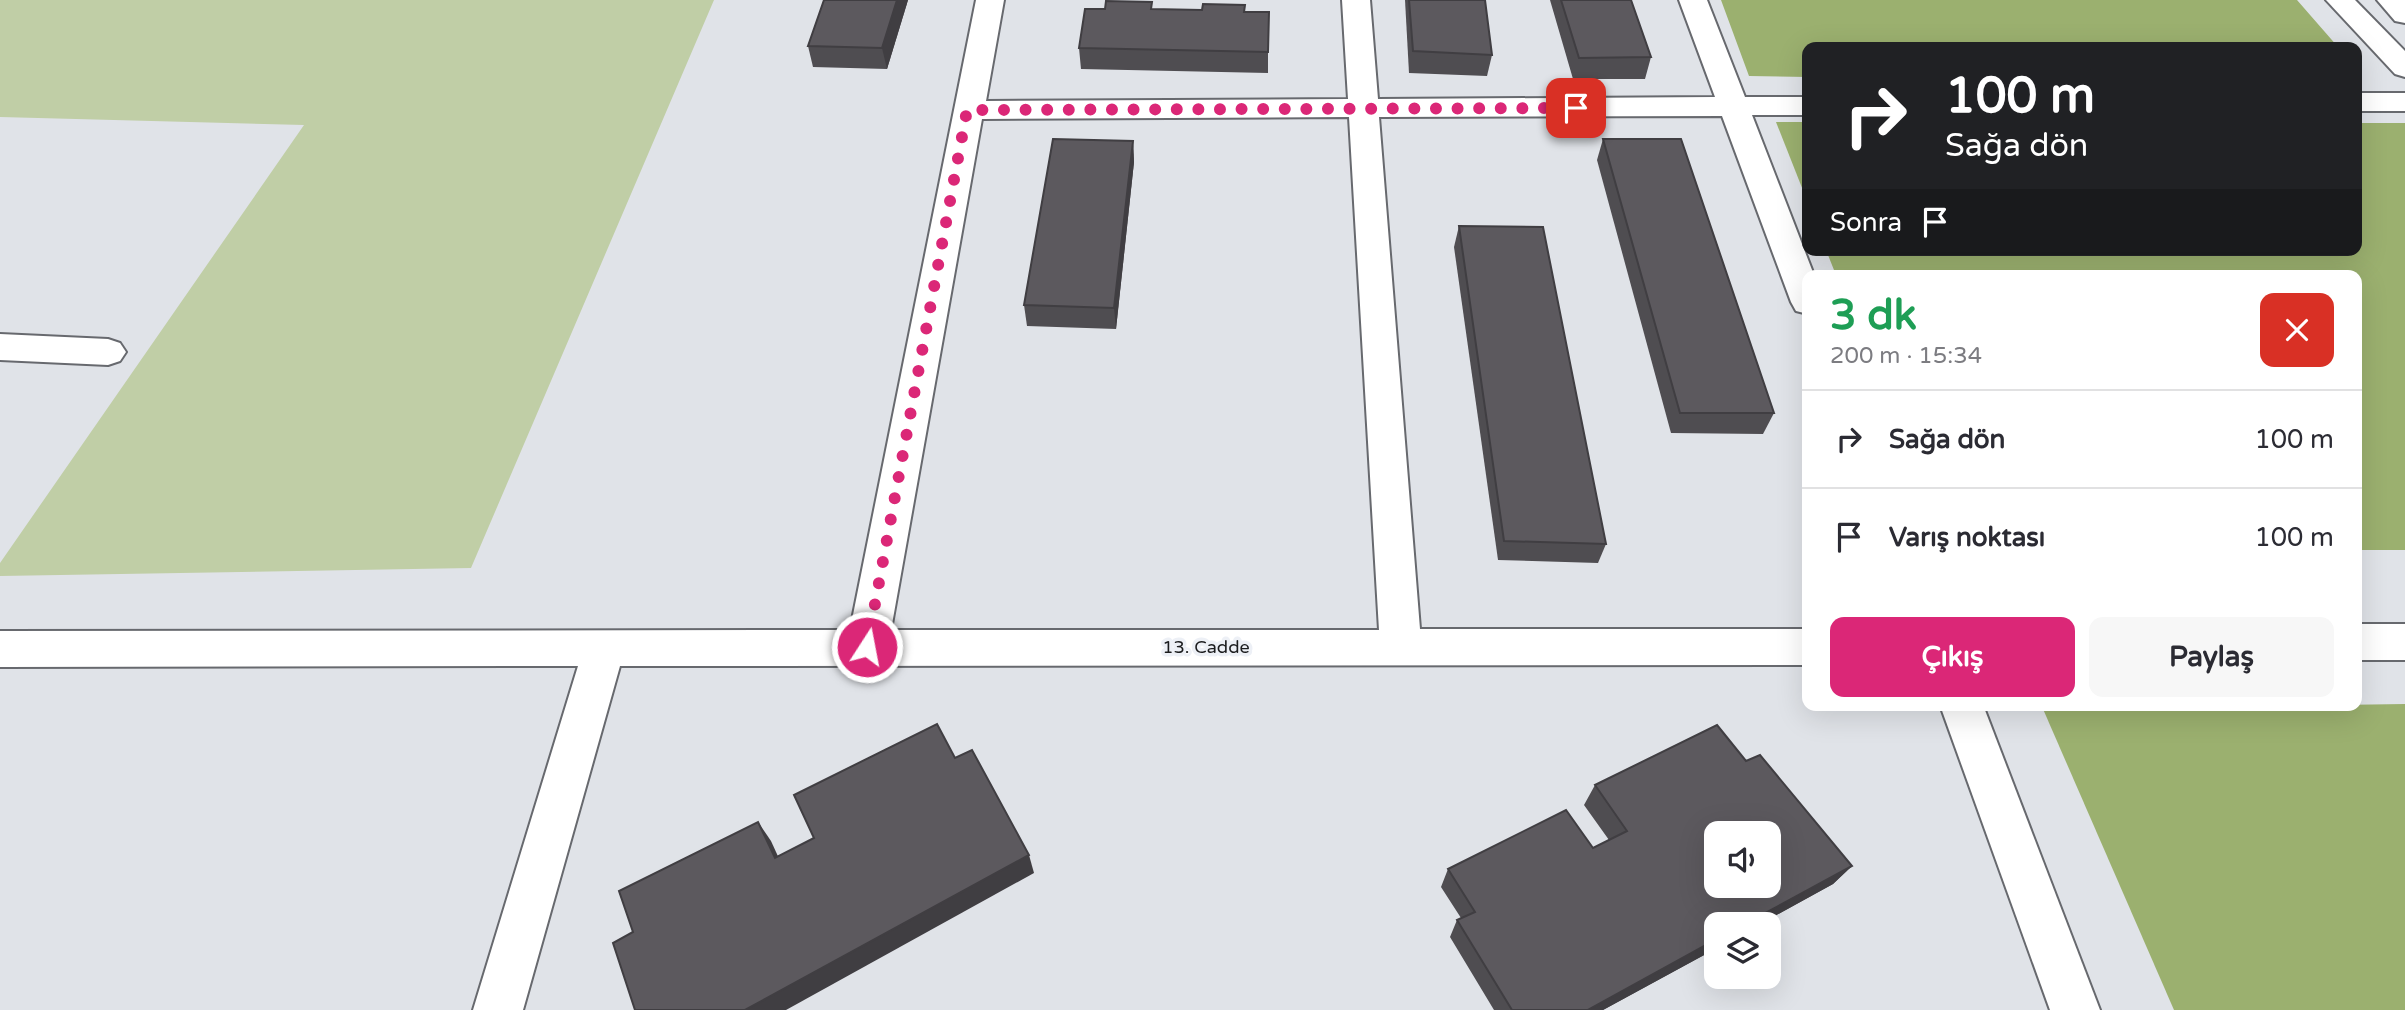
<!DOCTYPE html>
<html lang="tr">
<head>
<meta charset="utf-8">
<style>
	:root { --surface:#fff; --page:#f7f7f7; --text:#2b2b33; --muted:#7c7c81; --line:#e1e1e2; --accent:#db2777 }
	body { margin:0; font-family:"Varela Round",sans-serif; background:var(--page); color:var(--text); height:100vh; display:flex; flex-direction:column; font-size:26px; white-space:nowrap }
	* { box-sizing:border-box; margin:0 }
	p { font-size:23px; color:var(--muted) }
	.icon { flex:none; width:38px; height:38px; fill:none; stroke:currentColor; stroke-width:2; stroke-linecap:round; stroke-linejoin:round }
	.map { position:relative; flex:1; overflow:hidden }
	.details { position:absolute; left:1802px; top:270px; width:560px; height:441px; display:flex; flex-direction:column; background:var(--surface); border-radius:14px; box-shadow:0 7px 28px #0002 }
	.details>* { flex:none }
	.top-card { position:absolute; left:1802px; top:42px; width:560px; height:214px; border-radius:14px; box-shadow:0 7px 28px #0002; background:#202124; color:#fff; overflow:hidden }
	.tools { position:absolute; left:1704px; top:821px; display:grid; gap:14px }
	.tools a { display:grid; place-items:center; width:77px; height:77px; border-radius:14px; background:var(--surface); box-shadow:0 7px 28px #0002; font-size:35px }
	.pin { position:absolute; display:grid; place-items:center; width:60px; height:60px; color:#fff; margin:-30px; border-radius:14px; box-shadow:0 4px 10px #0006 }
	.me { position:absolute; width:77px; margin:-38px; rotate:11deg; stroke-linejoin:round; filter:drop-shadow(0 0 5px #0008) }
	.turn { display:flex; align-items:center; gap:24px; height:147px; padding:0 28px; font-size:32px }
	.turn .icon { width:91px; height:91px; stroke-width:2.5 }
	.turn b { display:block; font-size:49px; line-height:60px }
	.then { display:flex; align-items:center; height:66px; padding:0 28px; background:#0003; gap:14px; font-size:26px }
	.round { display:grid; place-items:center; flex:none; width:74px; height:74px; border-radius:14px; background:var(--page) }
	.overview { display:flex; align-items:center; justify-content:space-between; height:119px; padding:0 28px }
	h1 { font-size:42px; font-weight:700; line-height:52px; color:#1e9e55 }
	.cta { display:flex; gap:14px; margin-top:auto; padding:14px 28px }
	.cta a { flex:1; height:80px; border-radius:14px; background:var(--accent); color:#fff; font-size:28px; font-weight:700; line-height:80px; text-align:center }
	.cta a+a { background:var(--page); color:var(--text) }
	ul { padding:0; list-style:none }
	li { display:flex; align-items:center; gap:21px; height:98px; padding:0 28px; border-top:2px solid var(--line) }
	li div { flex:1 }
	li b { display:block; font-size:26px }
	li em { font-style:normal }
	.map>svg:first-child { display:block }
	.green { fill:#c0cea6 }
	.forest { fill:#9bb06f }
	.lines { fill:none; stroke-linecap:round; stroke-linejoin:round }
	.minor-casing { stroke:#67696e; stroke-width:4 }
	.minor { fill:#fff; fill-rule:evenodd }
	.wall { fill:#4f4d51 }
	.shaded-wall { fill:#403e42 }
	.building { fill:#5c595e; stroke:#403e42; stroke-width:2; fill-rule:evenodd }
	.route { stroke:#db2777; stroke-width:12; stroke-dasharray:0 21.6 }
	.labels { text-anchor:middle; stroke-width:7; stroke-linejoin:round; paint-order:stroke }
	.street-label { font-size:18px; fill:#1b1c1e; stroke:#edf0f6 }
</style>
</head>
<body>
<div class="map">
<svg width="2405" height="1010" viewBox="0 0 2405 1010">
	<rect width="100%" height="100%" fill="#e0e3e8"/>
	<polygon class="green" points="0,0 714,0 471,568 0,576 0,563 304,125 0,117"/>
	<g class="forest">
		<polygon points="1721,0 2297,0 2338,47 1808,47 1808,77 1749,76"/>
		<polygon points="1776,122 1808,122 1808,203"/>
		<polygon points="2357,123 2405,123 2405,550 2357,550 2357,275 1836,275 1826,250 2357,250"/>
		<polygon points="2405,704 2405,1010 2174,1010 2043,709"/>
	</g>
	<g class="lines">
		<defs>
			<g id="minor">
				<path d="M976,0h28l-18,101 362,-2 -6,-99h28l8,99 337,-2 -36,-97h28l38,97h63v18h-56l62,160h-6v39l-12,-3 -5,-9 -69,-186 -343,1 41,512h388v36l-1188,1 -97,344h-50l105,-344 -578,1v-36l850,-1zM1349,117l30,513h-488l91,-511z"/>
				<polygon points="2326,0 2355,0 2405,51 2405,77 2395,74"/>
				<polygon points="2377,0 2405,0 2405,23 2395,21"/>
				<rect x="2357" y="93" width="48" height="18"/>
				<polygon points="0,334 108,339 120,343 126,352 120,361 108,365 0,360"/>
				<rect x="2357" y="624" width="48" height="36"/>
				<polygon points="1940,705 1983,705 2100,1010 2050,1010"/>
			</g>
		</defs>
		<use href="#minor" class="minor-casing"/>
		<use href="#minor" class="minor"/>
	</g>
	<g class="wall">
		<polygon points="824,0 908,0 887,69 813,67 808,46"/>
		<polygon points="1405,0 1485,0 1492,55 1487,76 1409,73"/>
		<polygon points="1550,0 1631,0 1651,57 1645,79 1573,79"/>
		<polygon points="1152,9 1245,12 1268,52 1268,73 1081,69 1079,48"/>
		<polygon points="1603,139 1774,413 1763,434 1671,433 1597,160"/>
		<polygon points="1133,141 1134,162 1116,329 1027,326 1024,305"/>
		<polygon points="1459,226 1606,544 1598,563 1498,560 1454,247"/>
		<polygon points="1746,761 1852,866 1833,884 1760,924 1717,924 1717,948 1603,1010 1494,1010 1450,937 1457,920 1461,918 1441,887 1448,869 1593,848 1609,840 1584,805 1595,785"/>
	</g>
	<g class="shaded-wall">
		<polygon points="897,0 908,0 887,69 882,48"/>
		<polygon points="1133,141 1134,162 1116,329 1114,308"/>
		<polygon points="758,822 771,841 787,876 775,858"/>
		<polygon points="1029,855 1034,873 786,1010 745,1010"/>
		<polygon points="1852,866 1833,884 1760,924 1745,924"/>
		<polygon points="1717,939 1717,948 1603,1010 1588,1010"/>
	</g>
	<g class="building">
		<polygon points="824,0 897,0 882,48 808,46"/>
		<polygon points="1409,0 1485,0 1492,55 1413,51"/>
		<polygon points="1561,0 1631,0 1651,57 1579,58"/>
		<polygon points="1106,1 1152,2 1151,9 1202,10 1203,4 1245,5 1244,12 1269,12 1268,52 1079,48 1085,9 1105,9"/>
		<polygon points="1053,139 1133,141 1114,308 1024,305"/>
		<polygon points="1603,139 1681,139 1774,413 1680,413"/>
		<polygon points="1459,226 1543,227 1606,544 1504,541"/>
		<polygon points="937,724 955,758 972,750 1029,855 745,1010 635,1010 613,943 633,932 619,891 758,822 775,858 814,838 794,795"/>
		<path d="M1717,725l29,36 14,-6 92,111 -107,58h-28v15l-129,71h-76l-55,-90 18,-8 -27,-43 118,-59 27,38 34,-17 -32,-46zM1717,833h52v53h-52z"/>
	</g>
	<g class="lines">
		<polyline class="route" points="867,647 967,110 1576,108"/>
	</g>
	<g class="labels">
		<g class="street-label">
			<text x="1206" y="653">13. Cadde</text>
		</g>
	</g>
</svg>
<div class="tools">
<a><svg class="icon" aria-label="sound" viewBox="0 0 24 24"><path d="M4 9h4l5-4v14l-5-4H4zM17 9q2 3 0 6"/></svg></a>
<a><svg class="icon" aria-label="layers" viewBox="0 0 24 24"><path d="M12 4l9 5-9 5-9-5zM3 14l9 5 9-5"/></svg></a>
</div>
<div class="pin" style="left:1576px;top:108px;background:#d93025"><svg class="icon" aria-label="arrive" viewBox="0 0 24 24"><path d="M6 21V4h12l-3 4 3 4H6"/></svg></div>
<svg class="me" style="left:867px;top:647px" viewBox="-20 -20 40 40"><circle r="17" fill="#db2777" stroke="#fff" stroke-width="3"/><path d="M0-11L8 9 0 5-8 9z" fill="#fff"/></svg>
<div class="top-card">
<div class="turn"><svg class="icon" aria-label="right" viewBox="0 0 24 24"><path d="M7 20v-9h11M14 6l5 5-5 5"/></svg><div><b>100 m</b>Sağa dön</div></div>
<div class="then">Sonra<svg class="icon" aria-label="arrive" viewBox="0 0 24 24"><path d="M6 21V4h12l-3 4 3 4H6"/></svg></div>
</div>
<section class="details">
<div class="overview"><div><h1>3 dk</h1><p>200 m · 15:34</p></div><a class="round" style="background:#d93025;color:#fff"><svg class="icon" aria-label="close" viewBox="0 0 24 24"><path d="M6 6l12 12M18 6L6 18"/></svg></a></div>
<ul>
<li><svg class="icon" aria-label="right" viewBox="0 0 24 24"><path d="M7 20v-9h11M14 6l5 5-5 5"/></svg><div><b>Sağa dön</b></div><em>100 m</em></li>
<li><svg class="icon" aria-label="arrive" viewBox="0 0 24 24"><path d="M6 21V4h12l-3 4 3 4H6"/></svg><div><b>Varış noktası</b></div><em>100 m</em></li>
</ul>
<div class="cta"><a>Çıkış</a><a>Paylaş</a></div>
</section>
</div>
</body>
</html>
